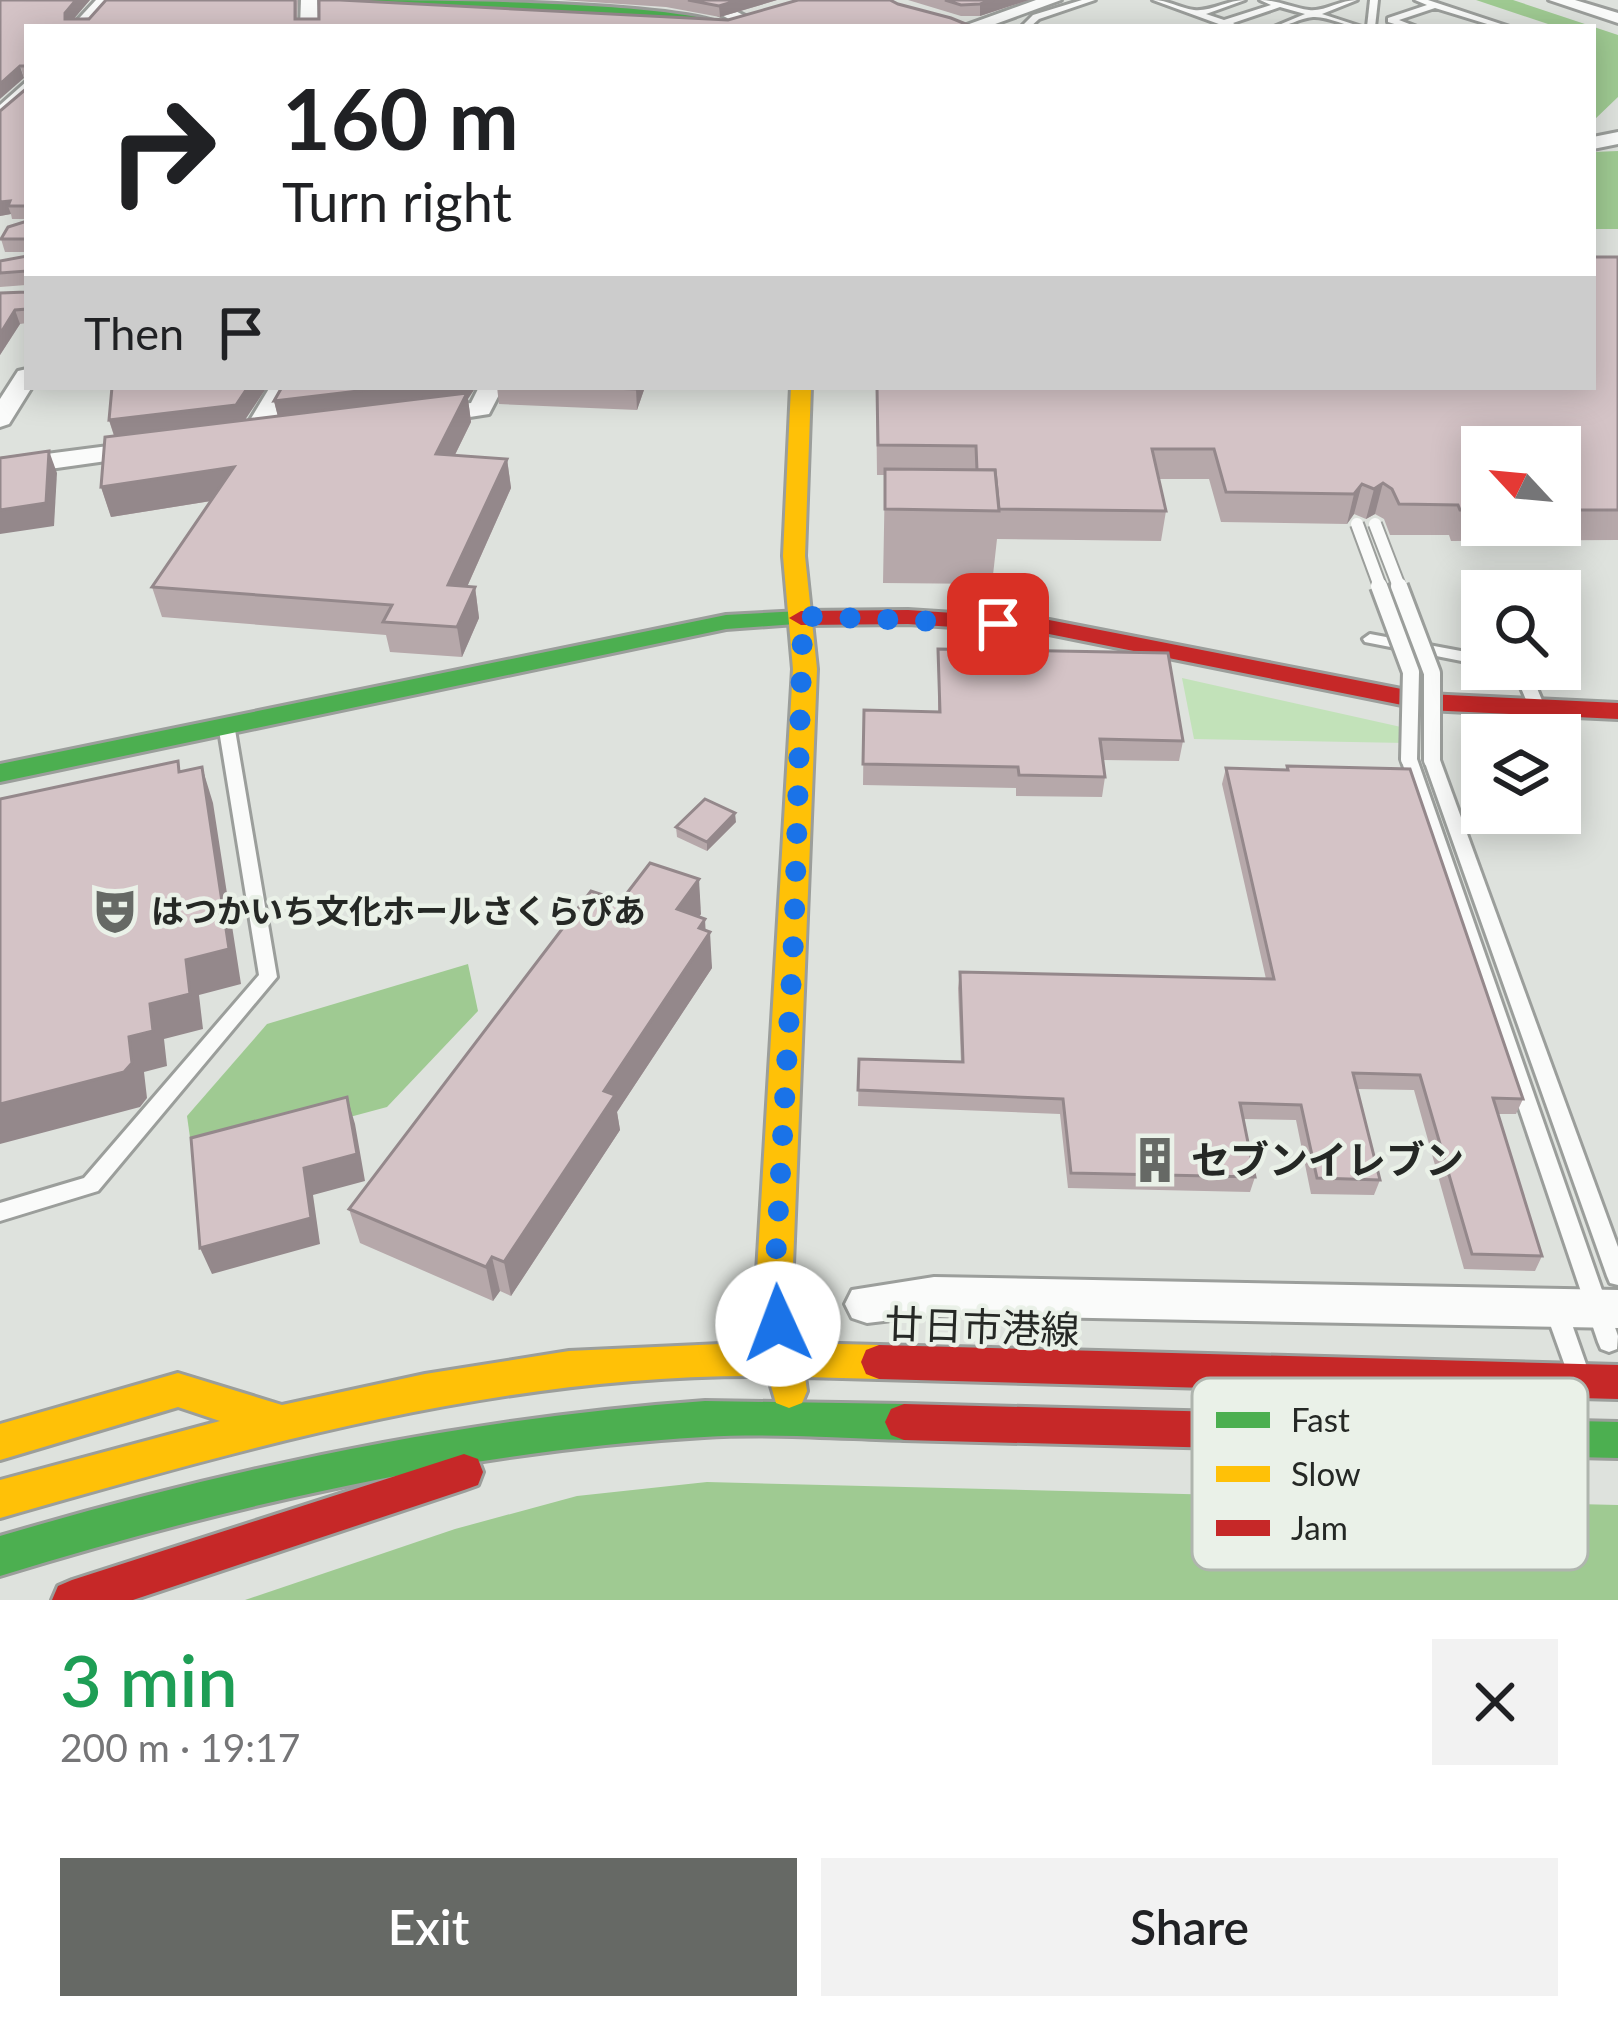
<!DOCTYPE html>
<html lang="en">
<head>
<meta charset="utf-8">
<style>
	:root { --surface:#fff; --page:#f2f2f2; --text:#202124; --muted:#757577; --accent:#666965 }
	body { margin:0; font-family:Lato,"Noto Sans JP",sans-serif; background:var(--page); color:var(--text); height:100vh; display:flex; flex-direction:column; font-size:45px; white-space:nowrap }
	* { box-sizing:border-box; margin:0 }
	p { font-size:39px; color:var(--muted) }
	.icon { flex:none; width:66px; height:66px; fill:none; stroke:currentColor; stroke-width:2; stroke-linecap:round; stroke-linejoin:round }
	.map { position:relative; height:1600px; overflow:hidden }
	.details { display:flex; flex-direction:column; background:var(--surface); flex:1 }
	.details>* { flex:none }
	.top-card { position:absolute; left:24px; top:24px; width:1572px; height:366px; border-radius:0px; box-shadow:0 6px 30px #0003; background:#fff; color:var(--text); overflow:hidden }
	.needle { width:78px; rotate:296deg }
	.fabs { position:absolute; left:1461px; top:426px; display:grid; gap:24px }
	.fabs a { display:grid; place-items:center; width:120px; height:120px; border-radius:0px; background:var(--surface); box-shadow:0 6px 30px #0003; font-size:60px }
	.pin { position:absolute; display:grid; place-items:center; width:102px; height:102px; color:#fff; margin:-51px; border-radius:24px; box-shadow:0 6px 18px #0006 }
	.me { position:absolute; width:132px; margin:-66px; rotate:358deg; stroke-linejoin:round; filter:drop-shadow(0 0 9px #0008) }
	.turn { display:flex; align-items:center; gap:42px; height:252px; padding:0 60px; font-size:54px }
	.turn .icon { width:156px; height:156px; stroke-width:2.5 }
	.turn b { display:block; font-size:84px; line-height:102px }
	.then { display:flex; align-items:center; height:114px; padding:0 60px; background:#0003; gap:24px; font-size:45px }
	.round { display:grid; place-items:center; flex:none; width:126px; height:126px; border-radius:0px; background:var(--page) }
	.headline { display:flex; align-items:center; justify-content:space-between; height:204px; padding:0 60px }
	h1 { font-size:72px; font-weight:600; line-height:90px; color:#1e9e55 }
	.primary-button { display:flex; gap:24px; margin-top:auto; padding:24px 60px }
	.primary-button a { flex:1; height:138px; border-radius:0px; background:var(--accent); color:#fff; font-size:48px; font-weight:600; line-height:138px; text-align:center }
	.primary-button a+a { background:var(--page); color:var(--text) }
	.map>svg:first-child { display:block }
	.green { fill:#c2e2b9 }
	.water { fill:#9fca92 }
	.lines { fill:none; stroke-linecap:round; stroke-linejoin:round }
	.lane-casing { stroke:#9b9e9b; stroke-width:6 }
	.street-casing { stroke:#9b9e9b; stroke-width:6 }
	.fast-casing { stroke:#9b9e9b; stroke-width:6 }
	.slow-casing { stroke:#9b9e9b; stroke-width:6 }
	.jam-casing { stroke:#9b9e9b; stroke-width:6 }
	.lane { fill:#fafbfa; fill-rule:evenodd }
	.street { fill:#fafbfa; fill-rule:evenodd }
	.fast { fill:#4caf50; fill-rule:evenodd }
	.slow { fill:#ffc107; fill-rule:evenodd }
	.jam { fill:#c62828; fill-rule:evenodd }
	.lane-bridge-far1-casing { stroke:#9b9e9b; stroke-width:16; stroke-linecap:butt }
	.lane-bridge-casing { stroke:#9b9e9b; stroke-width:22; stroke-linecap:butt }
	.lane-bridge-far1 { stroke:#fafbfa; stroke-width:12 }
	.lane-bridge { stroke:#fafbfa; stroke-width:16 }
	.wall { fill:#b6a8aa; fill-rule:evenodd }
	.shaded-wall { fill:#94888b }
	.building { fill:#d4c3c6; stroke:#94888b; stroke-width:3 }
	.route { stroke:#1a73e8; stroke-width:21; stroke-dasharray:0 37.8 }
	.labels { text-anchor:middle; stroke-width:9; stroke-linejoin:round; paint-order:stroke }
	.poi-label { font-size:33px; font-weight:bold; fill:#252825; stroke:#eaf1e8; text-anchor:start }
	.near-poi-label { font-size:39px; font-weight:bold; fill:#252825; stroke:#eaf1e8; text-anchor:start }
	.near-street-label { font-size:39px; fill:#252825; stroke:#eaf1e8 }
	.key { fill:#eaf1e8; stroke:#afb5ae; stroke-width:3 }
	.key-label { font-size:33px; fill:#252825 }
</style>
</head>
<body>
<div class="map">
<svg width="1618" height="1600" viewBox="0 0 1618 1600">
	<rect width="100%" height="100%" fill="#dee2dd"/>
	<polygon class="green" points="1182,678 1401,727 1406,743 1194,739"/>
	<g class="water">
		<polygon points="1476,0 1513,0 1618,35 1618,97 1593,121 1593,27 1557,27"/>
		<polygon points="1618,151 1618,229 1593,229 1593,152"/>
		<polygon points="468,964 478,1011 387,1107 193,1159 187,1116 267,1024"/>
		<polygon points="707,1482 1618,1505 1618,1600 245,1600 455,1529 577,1496"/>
	</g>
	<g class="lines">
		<defs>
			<g id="lane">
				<polygon points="1082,0 1095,0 1039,19 1030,27 1021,27 1033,15"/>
				<path d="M1153,0c15,0 26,8 41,10 16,2 34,-10 51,-10l-39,14 18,6 47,-15 -11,-5c17,0 32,8 49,10 15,2 31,-10 48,-10l-35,14 40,13c-16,0 -34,-11 -49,-10 -14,1 -25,10 -39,10l31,-13 -25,-7 -47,16 6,4h-12z"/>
				<polygon points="1370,0 1378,0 1375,27 1367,27"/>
				<polygon points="1415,0 1428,0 1510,27 1497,27 1435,8 1399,20 1417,27 1404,27 1388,22 1388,18 1427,5"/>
				<polygon points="1370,634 1482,655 1482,665 1365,642 1363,639"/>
				<polygon points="1506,669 1523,669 1534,681 1546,710 1544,714 1532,714 1519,683"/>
				<polygon points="226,719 234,724 277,977 98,1191 0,1221 0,1203 84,1178 259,975 218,724"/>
				<polygon points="1409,754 1417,759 1618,1336 1617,1349 1609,1352 1601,1349 1598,1342 1401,759"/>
				<polygon points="1432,755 1440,760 1618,1247 1618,1285 1610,1283 1607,1276 1424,760"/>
				<polygon points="1556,1300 1564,1303 1567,1310 1588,1370 1585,1377 1577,1380 1569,1377 1545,1310 1548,1303"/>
			</g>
			<g id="street">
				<polygon points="96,0 113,0 89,27 71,27"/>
				<polygon points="301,0 317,0 318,27 300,27"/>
				<polygon points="692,0 714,0 751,19 737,23"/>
				<polygon points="1036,0 1061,0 987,27 961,27"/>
				<polygon points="1549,0 1575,0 1618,13 1618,23"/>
				<polygon points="27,81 27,98 0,122 0,105"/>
				<polygon points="1618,132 1618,144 1593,149 1593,137"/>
				<polygon points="27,369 27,387 32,387 9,424 0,427 0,399 18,371"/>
				<polygon points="270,387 294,387 263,440 245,440 241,435"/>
				<polygon points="479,387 503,387 489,414 425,424 412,416 425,408 471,403"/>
				<polygon points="147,441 160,449 156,454 0,476 0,460"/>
				<polygon points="934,1277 1618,1290 1618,1328 934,1315 867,1323 852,1318 845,1304 852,1290"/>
			</g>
			<g id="fast">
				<path d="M336,0c73,0 345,0 394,27l-123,-13 -264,-10z"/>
				<polygon points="801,611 813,618 809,623 726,629 0,782 0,764 726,615"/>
				<path d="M705,1401l199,3 13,5 6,13 -6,13 -13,5c-67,-2 -134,-7 -200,-3 -239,14 -476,69 -704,139v-40c230,-68 466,-118 705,-135z"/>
				<polygon points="1339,1415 1618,1422 1618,1458 1339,1451 1326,1446 1320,1433 1326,1420"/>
			</g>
			<path id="slow" d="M791,387h20l-6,169 12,113 -25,620 8,54 79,2 13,5 5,12 -5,12 -13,5 -74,-2 2,14 -5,12 -13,5 -13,-5 -8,-27c-263,-3 -516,70 -768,142v-38l220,-59 -42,-14 -178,53v-36l178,-51 104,32 143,-31 144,-23 195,-9 -8,-53 37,-620 -10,-113z"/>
			<g id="jam">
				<polygon points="908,610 1044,619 1427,694 1618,703 1618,719 1427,710 1044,633 908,624 801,625 789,618 801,611"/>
				<polygon points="879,1345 1618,1365 1618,1399 879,1379 866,1374 861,1362 866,1350"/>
				<polygon points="904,1404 1339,1415 1352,1420 1358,1433 1352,1446 1339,1451 904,1440 891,1435 885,1422 891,1409"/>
				<polygon points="464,1454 478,1459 483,1472 478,1485 464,1490 133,1600 52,1600 58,1586 72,1580"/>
			</g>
		</defs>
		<use href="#lane" class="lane-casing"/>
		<use href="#street" class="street-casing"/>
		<use href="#fast" class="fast-casing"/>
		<use href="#slow" class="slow-casing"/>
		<use href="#jam" class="jam-casing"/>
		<use href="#lane" class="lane"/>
		<use href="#street" class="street"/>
		<use href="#fast" class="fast"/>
		<use href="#slow" class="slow"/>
		<use href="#jam" class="jam"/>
		<defs>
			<g id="lane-bridge-far1">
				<polyline points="1357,524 1381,589"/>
				<polyline points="1375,524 1400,589"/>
			</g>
			<g id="lane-bridge">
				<polyline points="1379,586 1411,672 1409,759"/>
				<polyline points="1399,586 1432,673 1432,760"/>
			</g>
		</defs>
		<use href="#lane-bridge-far1" class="lane-bridge-far1-casing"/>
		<use href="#lane-bridge" class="lane-bridge-casing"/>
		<use href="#lane-bridge-far1" class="lane-bridge-far1"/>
		<use href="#lane-bridge" class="lane-bridge"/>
	</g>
	<g class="wall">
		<polygon points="0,0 90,0 72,19 298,0 297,19 728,20 898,4 951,18 27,27 27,219 12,219 11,214 0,216 26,89 26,78 24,78"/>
		<polygon points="561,0 777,0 720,17 666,7"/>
		<polygon points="908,0 1029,0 980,16 961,16"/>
		<polygon points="27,221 27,252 5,252 1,239"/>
		<polygon points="27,256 27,323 20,324 0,355 0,293 26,292 26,285 0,287 0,273"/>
		<path d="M1618,257v283l-167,1 -2,-6h-59l-6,-16 -9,-5 -9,5 -12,-5 -7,10 -126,-2 -12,-43h-50l7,32 -5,30 -164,-2 -5,45 -109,-1 2,-108h-8l-1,-88h717zM1482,447h78v78h-78z"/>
		<polygon points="497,387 645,387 637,410 499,404"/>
		<polygon points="468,399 471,422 455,455 507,459 511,488 467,587 475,587 479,618 462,657 390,652 386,635 162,617 152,587 211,501 111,517 101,487 114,436 109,420 245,420 278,416 274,401"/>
		<polygon points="938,649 1183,741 1179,761 1102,760 1105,777 1102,797 1016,796 1016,788 863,785 864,710 938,712"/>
		<polygon points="1287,766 1523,1099 1516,1114 1498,1114 1542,1256 1535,1271 1464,1269 1414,1090 1357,1089 1380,1180 1374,1195 1311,1194 1296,1120 1243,1119 1255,1177 1250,1192 1068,1188 1060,1114 858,1106 859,1059 961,1062 958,988 960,972 1266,979 1222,784 1226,768 1286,770"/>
		<polygon points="736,822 707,851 677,837 676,827"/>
		<polygon points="621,901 701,914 699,917 706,931 712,968 617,1112 620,1130 511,1296 500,1291 493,1301 360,1243 349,1209"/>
	</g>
	<g class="shaded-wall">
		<polygon points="76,0 90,0 67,27 65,13"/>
		<polygon points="739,0 777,0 720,17 719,6"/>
		<polygon points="994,0 1029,0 980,16 980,4"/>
		<polygon points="20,66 24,78 0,99 0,84"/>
		<polygon points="10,201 8,206 11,214 0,216 0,202"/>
		<polygon points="15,310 20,324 0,355 0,334"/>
		<polygon points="248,387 267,387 241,426 116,441 109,420"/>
		<polygon points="392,387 476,387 468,399 471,422 441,483 279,421 274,401"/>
		<polygon points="637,387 645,387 637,410 636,389"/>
		<polygon points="49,451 57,473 54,526 0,534 0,510"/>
		<polygon points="507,459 511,488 454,616 448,585"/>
		<polygon points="234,467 242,496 111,517 101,487"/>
		<polygon points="1383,483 1375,514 1366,519 1374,489"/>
		<polygon points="1362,484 1354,514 1347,524 1354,494"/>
		<polygon points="475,587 479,618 462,657 457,627"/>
		<polygon points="202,767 213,803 241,984 199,995 203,1029 164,1039 167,1066 144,1072 147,1098 140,1107 0,1144 0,1104 129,1037 150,1004 186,960"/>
		<polygon points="735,813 736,822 707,851 707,842"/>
		<polygon points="699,879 701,914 679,945 677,909"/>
		<polygon points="705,919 706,938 710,932 712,968 617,1112 620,1130 511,1296 504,1262"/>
		<polygon points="347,1097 355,1124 365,1181 313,1195 320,1244 212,1274 200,1248 304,1168"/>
		<polygon points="492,1257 500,1291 493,1301 486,1267"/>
	</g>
	<g class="building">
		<polygon points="0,0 76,0 65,13 65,19 89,19 106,0 295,0 295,19 319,19 319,0 340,0 728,20 798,0 890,0 898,4 951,18 973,27 27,27 27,218 26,206 8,206 10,201 0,202 0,111 26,89 27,66 20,66 0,84"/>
		<polygon points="688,0 739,0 719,6"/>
		<polygon points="945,0 994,0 980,4 961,5"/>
		<polygon points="27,221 27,254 26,239 1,239 8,227"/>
		<polygon points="27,256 27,309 15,310 0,334 0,293 26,292 26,271 0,273 0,261"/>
		<polygon points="1593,257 1618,257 1618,510 1560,510 1560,447 1482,447 1482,510 1460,510 1458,505 1399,504 1392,489 1383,483 1374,489 1362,484 1354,494 1226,492 1214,449 1152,449 1166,511 999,509 995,470 977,470 976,446 878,445 877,387 1593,387"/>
		<polygon points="112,387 248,387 236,405 109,420"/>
		<polygon points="282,387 392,387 274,401"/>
		<polygon points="582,387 637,387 636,389"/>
		<polygon points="467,393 436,454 507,459 448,585 475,587 457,627 383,622 392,605 152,587 234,467 101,487 105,437"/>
		<polygon points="49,451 46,503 0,510 0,458"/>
		<polygon points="885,469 995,470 999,511 885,509"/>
		<polygon points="938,649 1168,653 1183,741 1100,739 1105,777 1019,775 1018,767 863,764 864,710 940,712"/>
		<polygon points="178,761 179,772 202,767 229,949 186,960 190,994 150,1004 153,1031 129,1037 132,1063 124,1072 0,1104 0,799"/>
		<polygon points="1287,766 1410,769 1523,1099 1493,1098 1542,1256 1472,1254 1420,1075 1353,1073 1380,1180 1317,1178 1301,1105 1240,1103 1255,1177 1071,1173 1063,1099 858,1090 859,1059 963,1062 960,972 1274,979 1226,768 1288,770"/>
		<polygon points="705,799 735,813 707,842 676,827"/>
		<polygon points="650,863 699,879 677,909 705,919 699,928 710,932 604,1091 615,1095 504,1262 492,1257 486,1267 349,1209 591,891 621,901"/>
		<polygon points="347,1097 357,1154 304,1168 311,1218 200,1248 191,1138"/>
	</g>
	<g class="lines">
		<polyline class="route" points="778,1324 774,1289 794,932 803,616 998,624"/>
	</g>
	<defs>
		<symbol id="theatre-bare" viewBox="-9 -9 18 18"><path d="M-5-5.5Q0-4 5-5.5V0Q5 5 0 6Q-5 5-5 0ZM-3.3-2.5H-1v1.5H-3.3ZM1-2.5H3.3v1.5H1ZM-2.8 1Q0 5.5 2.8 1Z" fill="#666965" stroke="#eaf1e8" stroke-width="2.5" paint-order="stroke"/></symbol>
		<symbol id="building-bare" viewBox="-9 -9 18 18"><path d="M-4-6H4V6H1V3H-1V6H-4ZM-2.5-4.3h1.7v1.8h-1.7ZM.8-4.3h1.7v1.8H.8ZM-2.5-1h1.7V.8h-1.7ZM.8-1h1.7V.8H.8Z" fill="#666965" stroke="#eaf1e8" stroke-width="2.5" paint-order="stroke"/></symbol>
	</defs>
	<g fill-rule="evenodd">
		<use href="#theatre-bare" x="82" y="878" width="66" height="66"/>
		<use href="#building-bare" x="1122" y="1127" width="66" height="66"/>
	</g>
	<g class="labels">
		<g class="poi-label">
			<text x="151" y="923">はつかいち文化ホールさくらぴあ</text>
		</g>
		<g class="near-poi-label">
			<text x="1191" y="1174">セブンイレブン</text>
		</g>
		<g class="near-street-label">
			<text transform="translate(982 1327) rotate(2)" y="14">廿日市港線</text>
		</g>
	</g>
	<rect x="1192" y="1378" width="396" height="192" rx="18" class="key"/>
	<rect x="1216" y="1412" width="54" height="16" fill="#4caf50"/>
	<rect x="1216" y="1466" width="54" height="16" fill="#ffc107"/>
	<rect x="1216" y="1520" width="54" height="16" fill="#c62828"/>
	<g class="key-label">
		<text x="1291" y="1432">Fast</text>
		<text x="1291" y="1486">Slow</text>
		<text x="1291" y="1540">Jam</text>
	</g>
</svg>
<div class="fabs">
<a><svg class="needle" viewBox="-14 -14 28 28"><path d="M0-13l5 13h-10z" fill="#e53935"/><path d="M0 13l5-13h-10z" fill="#757577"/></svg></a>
<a><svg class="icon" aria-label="search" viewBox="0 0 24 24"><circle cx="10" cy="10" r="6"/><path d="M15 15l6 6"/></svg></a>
<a><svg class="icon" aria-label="layers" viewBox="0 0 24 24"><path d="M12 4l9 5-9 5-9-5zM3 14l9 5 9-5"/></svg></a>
</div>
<div class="pin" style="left:998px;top:624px;background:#d93025"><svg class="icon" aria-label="arrive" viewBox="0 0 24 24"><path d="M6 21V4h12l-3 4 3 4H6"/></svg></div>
<svg class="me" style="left:778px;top:1324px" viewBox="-20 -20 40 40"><circle r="19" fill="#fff"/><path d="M0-13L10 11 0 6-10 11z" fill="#1a73e8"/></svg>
<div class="top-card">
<div class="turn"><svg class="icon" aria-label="right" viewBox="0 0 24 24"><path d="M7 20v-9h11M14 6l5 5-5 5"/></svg><div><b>160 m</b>Turn right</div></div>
<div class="then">Then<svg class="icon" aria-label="arrive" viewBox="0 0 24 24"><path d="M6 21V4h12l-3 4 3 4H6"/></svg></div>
</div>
</div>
<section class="details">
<div class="headline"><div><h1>3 min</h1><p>200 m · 19:17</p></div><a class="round"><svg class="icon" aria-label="close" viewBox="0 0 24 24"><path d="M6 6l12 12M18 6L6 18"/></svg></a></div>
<div class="primary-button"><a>Exit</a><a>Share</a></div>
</section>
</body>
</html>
